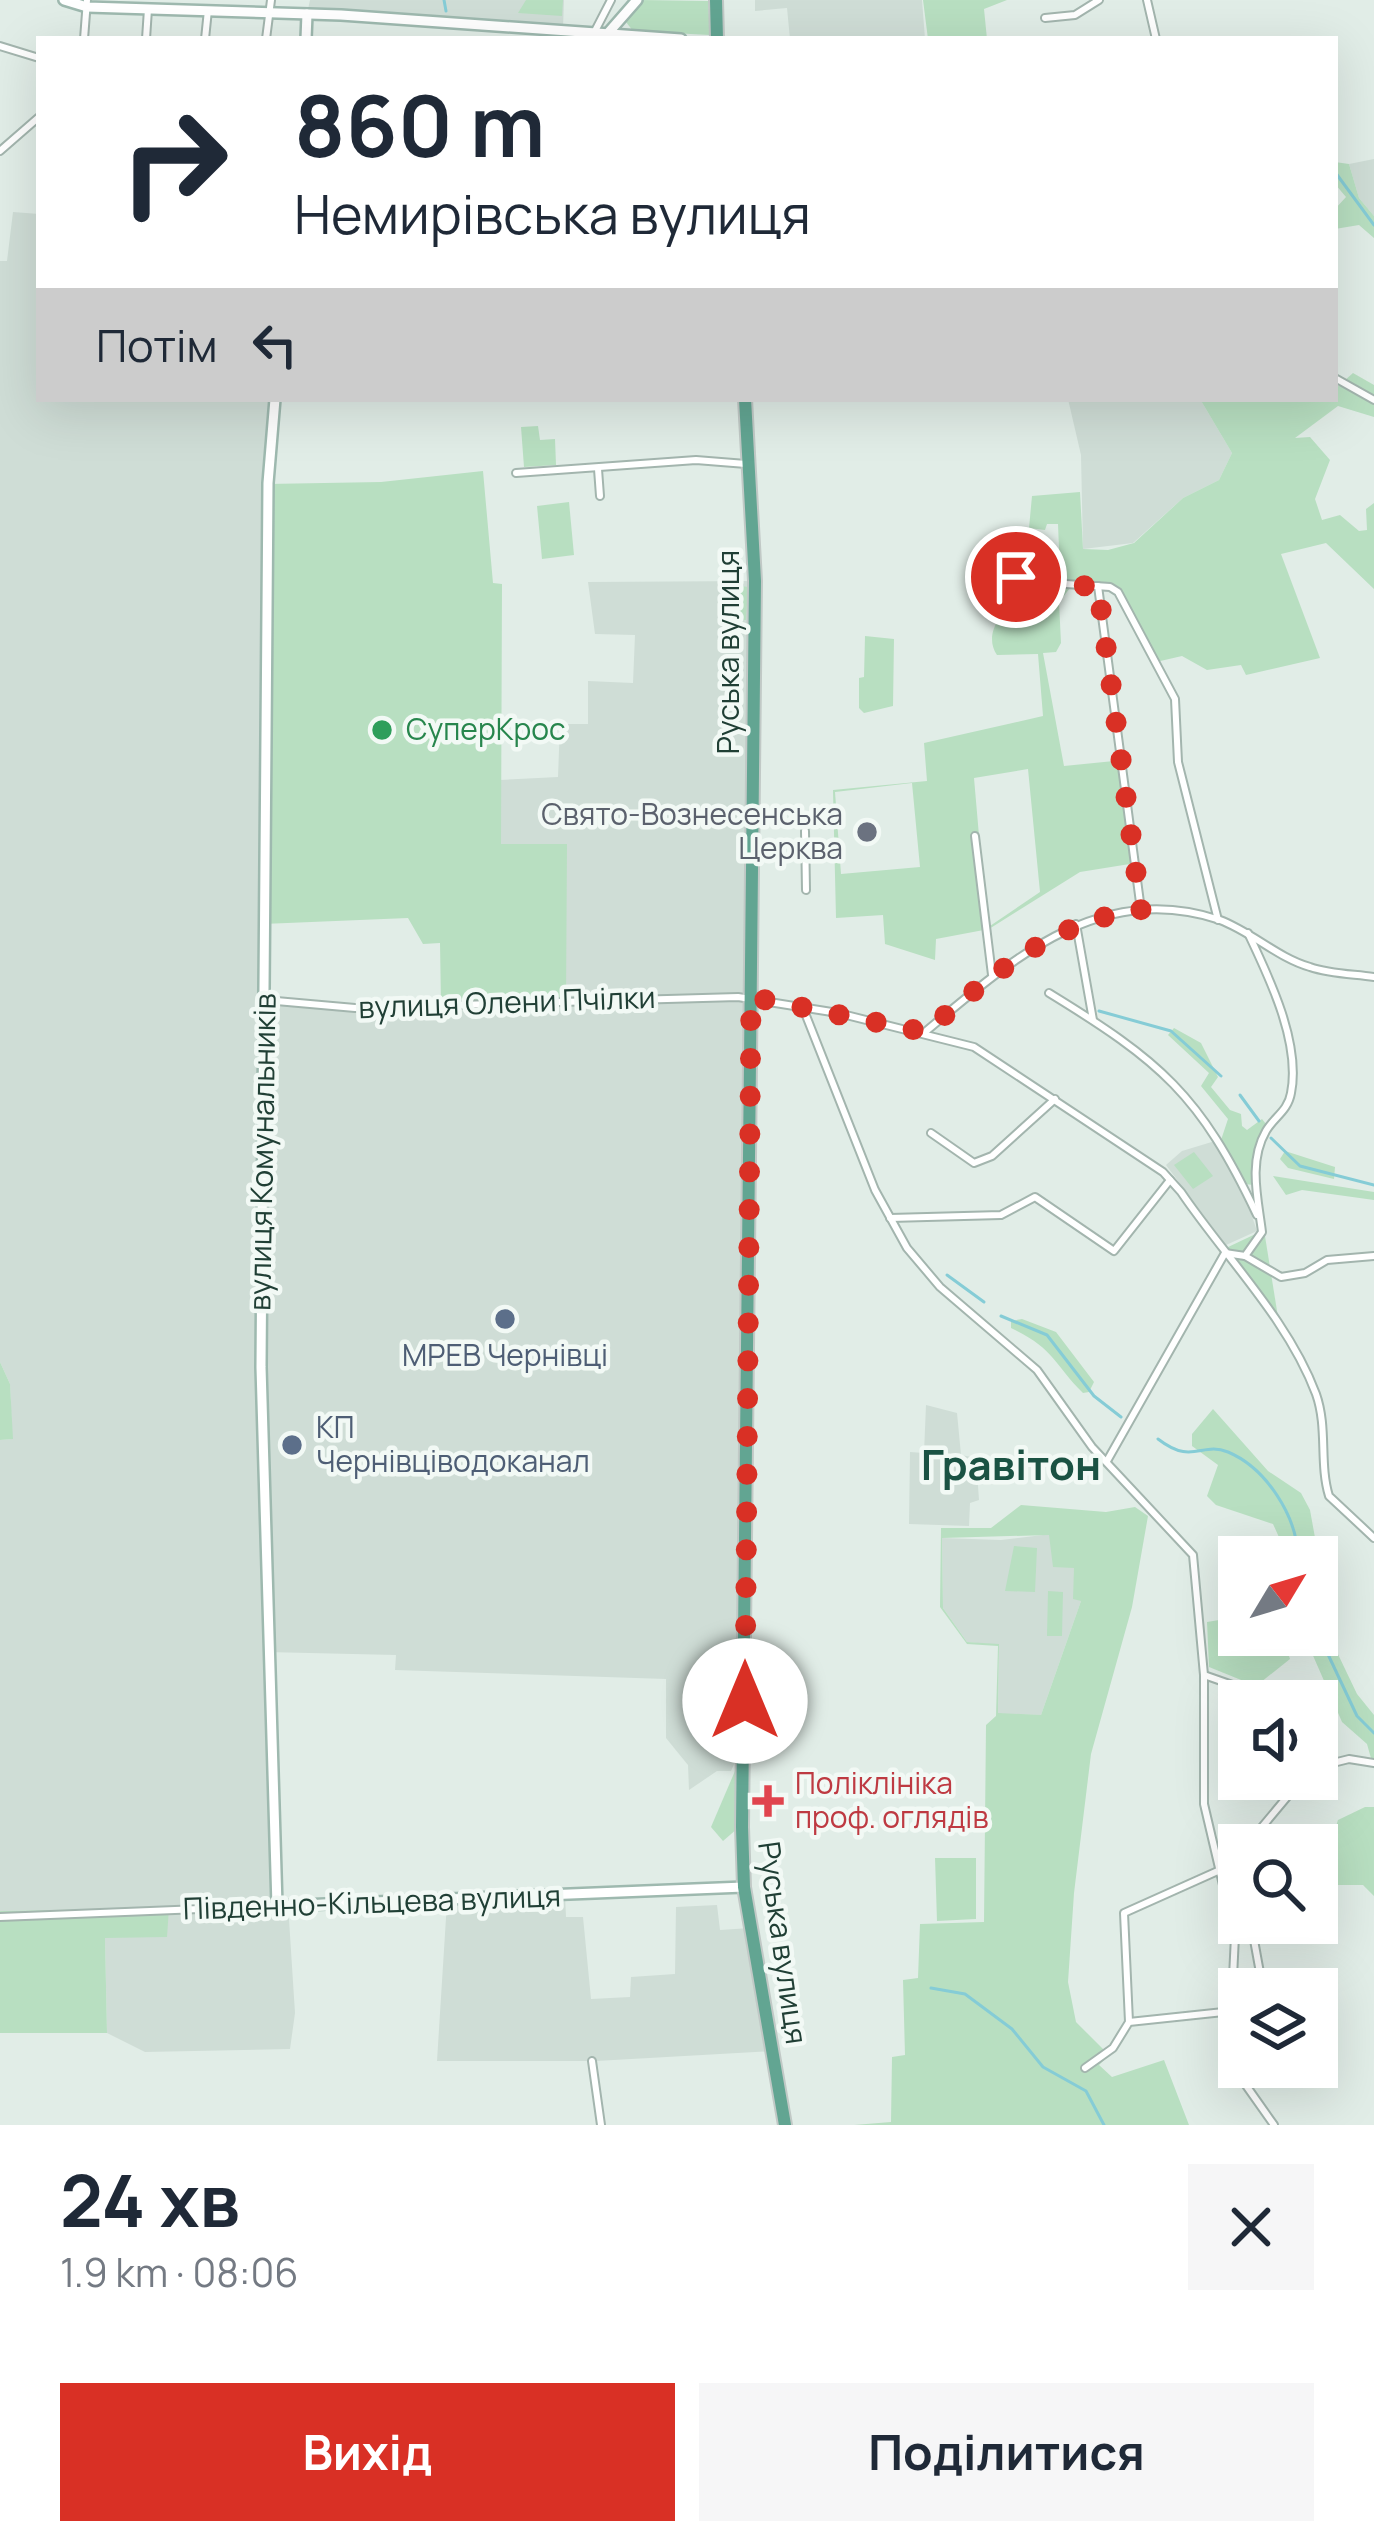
<!DOCTYPE html>
<html lang="uk">
<head>
<meta charset="utf-8">
<style>
	:root { --surface:#fff; --page:#f6f6f7; --text:#1f2937; --muted:#747a83; --accent:#d93025 }
	body { margin:0; font-family:Manrope,sans-serif; background:var(--page); color:var(--text); height:100vh; display:flex; flex-direction:column; font-size:45px; white-space:nowrap }
	* { box-sizing:border-box; margin:0 }
	p { font-size:39px; color:var(--muted) }
	.icon { flex:none; width:66px; height:66px; fill:none; stroke:currentColor; stroke-width:2; stroke-linecap:round; stroke-linejoin:round }
	.map { position:relative; height:2125px; overflow:hidden }
	.panel { display:flex; flex-direction:column; background:var(--surface); flex:1 }
	.panel>* { flex:none }
	.banner { position:absolute; left:36px; top:36px; width:1302px; height:366px; border-radius:0px; box-shadow:0 12px 48px #0002; background:#fff; color:var(--text); overflow:hidden }
	.needle { width:78px; rotate:52deg }
	.buttons { position:absolute; left:1218px; top:1536px; display:grid; gap:24px }
	.buttons a { display:grid; place-items:center; width:120px; height:120px; border-radius:0px; background:var(--surface); box-shadow:0 12px 48px #0002; font-size:60px }
	.pin { position:absolute; display:grid; place-items:center; width:102px; height:102px; color:#fff; margin:-51px; border:6px solid #fff; border-radius:50%; box-shadow:0 3px 12px #0007 }
	.me { position:absolute; width:132px; margin:-66px; rotate:0deg; stroke-linejoin:round; filter:drop-shadow(0 0 9px #0008) }
	.turn { display:flex; align-items:center; gap:42px; height:252px; padding:0 60px; font-size:54px }
	.turn .icon { width:156px; height:156px; stroke-width:2.5 }
	.turn b { display:block; font-size:84px; line-height:102px }
	.then { display:flex; align-items:center; height:114px; padding:0 60px; background:#0003; gap:24px; font-size:45px }
	.round { display:grid; place-items:center; flex:none; width:126px; height:126px; border-radius:0px; background:var(--page) }
	.summary { display:flex; align-items:center; justify-content:space-between; height:204px; padding:0 60px }
	h1 { font-size:72px; font-weight:700; line-height:90px }
	.action { display:flex; gap:24px; margin-top:auto; padding:24px 60px }
	.action a { flex:1; height:138px; border-radius:0px; background:var(--accent); color:#fff; font-size:48px; font-weight:700; line-height:138px; text-align:center }
	.action a+a { background:var(--page); color:var(--text) }
	.map>svg:first-child { display:block }
	.built { fill:#cfddd6 }
	.green { fill:#b8dfc1; fill-rule:evenodd }
	.lines { fill:none; stroke-linecap:round; stroke-linejoin:round }
	.stream { stroke:#85ccd6; stroke-width:3 }
	.street-casing { stroke:#a3b5ae; stroke-width:10 }
	.secondary-casing { stroke:#9eb9af; stroke-width:14 }
	.primary-casing { stroke:#c1c9c6; stroke-width:16 }
	.street { stroke:#fff; stroke-width:6 }
	.secondary { stroke:#fff; stroke-width:9 }
	.primary { stroke:#62a592; stroke-width:12 }
	.route { stroke:#d93025; stroke-width:21; stroke-dasharray:0 37.8 }
	.leisure-dot { fill:#2e9e5b; stroke:#f2f9f5; stroke-width:4.5 }
	.worship-dot { fill:#6b7280; stroke:#f2f9f5; stroke-width:4.5 }
	.service-dot { fill:#5c6f8a; stroke:#f2f9f5; stroke-width:4.5 }
	.health-dot { fill:#e0444e; stroke:#f2f9f5; stroke-width:4.5 }
	.labels { text-anchor:middle; stroke-width:9; stroke-linejoin:round; paint-order:stroke }
	.street-label { font-size:30px; fill:#203f35; stroke:#f2f9f5 }
	.leisure-label { font-size:30px; fill:#27864d; stroke:#f2f9f5; text-anchor:start }
	.worship-label { font-size:30px; fill:#5b616d; stroke:#f2f9f5; text-anchor:end }
	.service-label { font-size:30px; fill:#4e5e75; stroke:#f2f9f5 }
	.health-label { font-size:30px; fill:#be3a42; stroke:#f2f9f5; text-anchor:start }
	.district-label { font-size:42px; font-weight:bold; fill:#1a5243; stroke:#f2f9f5 }
</style>
</head>
<body>
<div class="map">
<svg width="1374" height="2125" viewBox="0 0 1374 2125">
	<rect width="100%" height="100%" fill="#e1ede7"/>
	<g class="built">
		<polygon points="310,0 564,0 563,28 685,39 558,39 562,30 307,14"/>
		<polygon points="755,0 922,0 925,39 790,39 787,8 755,11"/>
		<polygon points="1374,159 1374,216 1359,198 1349,164"/>
		<polygon points="13,212 39,214 39,399 274,399 263,1001 333,1009 565,1001 566,844 501,845 500,780 558,777 560,724 588,724 588,681 633,683 635,635 595,634 588,582 755,581 746,1737 731,1771 717,1771 689,1790 688,1765 666,1738 666,1679 395,1670 396,1655 266,1652 275,1903 288,1904 295,2013 290,2049 145,2052 107,2033 105,1938 168,1908 0,1911 0,1440 12,1439 10,1384 0,1362 0,261 7,261"/>
		<polygon points="1068,399 1200,399 1232,453 1219,480 1183,498 1133,543 1083,549 1081,455"/>
		<polygon points="1215,1141 1244,1193 1257,1231 1226,1245 1166,1165 1182,1151"/>
		<polygon points="926,1405 957,1413 961,1455 976,1458 979,1500 970,1503 969,1526 909,1524 910,1452 924,1453"/>
		<polygon points="1092,1529 1094,1564 1041,1715 998,1714 999,1645 967,1642 943,1608 942,1538 1001,1540"/>
		<polygon points="565,1896 566,1917 583,1917 591,1999 630,1997 631,1977 675,1974 676,1907 717,1905 720,1930 750,1928 774,2051 596,2061 437,2061 447,1902"/>
	</g>
	<g class="green">
		<polygon points="526,0 563,0 562,16 518,13"/>
		<polygon points="642,0 708,1 710,35 633,31 626,22"/>
		<polygon points="923,0 1007,0 984,9 987,39 928,39"/>
		<polygon points="1335,162 1349,164 1359,198 1374,216 1374,238 1359,225 1335,229 1335,209 1346,197 1335,184"/>
		<path d="M1353,373l21,12v32l-36,-11 -43,32 15,-1 20,23 -15,39 7,21 18,-5 19,16 8,-1 -1,-21 8,-6v86l-48,-46 -45,11 39,104 -74,17 -5,-10 -34,5 -25,-14 -26,6 -48,-80 -34,1 -15,19 2,41 -5,9 -13,1 21,113 60,-6 12,103 -56,9 -91,57 -53,10 -1,21 -50,-16 -2,-29 -47,3 -3,-128 94,-9 -3,-38 119,-27 -5,-62 -41,1c-19,-28 21,-60 45,-76l1,-27 16,-3 -1,-25h-11l-2,6 -16,-2 3,-32 48,-4 3,57 25,1 26,-7 49,-45 36,-18 13,-27 -32,-54 134,2 1,-12zM1028,769l12,123 -53,36 -13,-150zM912,783l8,84 -79,7 -6,-82z"/>
		<polygon points="538,426 540,440 555,439 556,465 524,467 521,427"/>
		<polygon points="483,471 493,583 502,584 501,844 567,844 566,1001 441,1004 440,943 423,944 408,918 263,924 267,484 381,482"/>
		<polygon points="569,502 574,555 542,559 537,506"/>
		<polygon points="722,583 748,587 746,620 721,620"/>
		<polygon points="865,636 894,639 893,706 864,713 859,708 859,678 864,677"/>
		<polygon points="1174,1028 1201,1043 1218,1077 1211,1087 1230,1110 1241,1114 1242,1126 1247,1130 1262,1119 1270,1129 1268,1138 1261,1135 1253,1185 1245,1184 1220,1143 1228,1119 1201,1086 1209,1073 1168,1035"/>
		<polygon points="1285,1151 1335,1167 1334,1179 1288,1168 1280,1159"/>
		<polygon points="1194,1152 1213,1176 1193,1189 1174,1165"/>
		<polygon points="1273,1176 1374,1192 1374,1200 1302,1190 1286,1195"/>
		<polygon points="1264,1230 1278,1317 1226,1248"/>
		<path d="M1022,1319l34,13 38,50 -5,10 -6,1c-30,-30 -29,-45 -72,-65v-7z"/>
		<polygon points="0,1362 10,1384 13,1439 0,1440"/>
		<polygon points="1213,1409 1268,1471 1301,1493 1310,1510 1335,1648 1357,1694 1374,1715 1374,1769 1367,1744 1342,1722 1311,1651 1296,1635 1317,1635 1317,1557 1288,1557 1273,1524 1216,1505 1207,1496 1218,1465 1192,1446 1192,1434"/>
		<path d="M1021,1505l85,7 29,-5 13,9 -16,91 -41,147 -17,139 -6,89 8,40 33,33 -10,10 13,12 52,-17 25,65h-335l37,-3 1,-65 13,-2 -2,-75 15,-2 2,-54 64,-2 2,-197 10,-9 2,-70 -31,-2 -27,-37 1,-79h50zM1049,1535l4,32 21,1 -1,31 8,2 -40,114 -43,-2 1,-69 -32,-2 -24,-34 -1,-70z"/>
		<polygon points="1014,1546 1037,1548 1035,1592 1005,1591"/>
		<polygon points="1048,1591 1063,1592 1062,1636 1047,1636"/>
		<polygon points="1237,1617 1239,1635 1282,1635 1290,1659 1256,1686 1209,1667 1207,1622"/>
		<polygon points="738,1764 738,1828 723,1841 711,1827"/>
		<polygon points="1365,1807 1374,1807 1374,1896 1363,1885 1317,1885 1317,1863 1324,1864 1338,1820"/>
		<polygon points="935,1858 976,1858 976,1919 937,1921"/>
		<polygon points="169,1908 167,1937 105,1938 107,2033 0,2033 0,1911"/>
	</g>
	<g class="lines">
		<g class="stream">
			<polyline points="444,0 446,11"/>
			<polyline points="1335,172 1374,225"/>
			<polyline points="1099,1011 1171,1031 1221,1076"/>
			<polyline points="1240,1095 1259,1121"/>
			<polyline points="1271,1138 1300,1166 1374,1185"/>
			<polyline points="947,1275 984,1302"/>
			<polyline points="1001,1316 1047,1335 1094,1396 1121,1417"/>
			<path d="M1158,1439c35,27 43,2 70,13 38,16 69,64 70,105"/>
			<polyline points="1317,1631 1357,1716 1374,1733"/>
			<polyline points="931,1988 965,1994 1012,2029 1043,2067 1086,2091 1104,2125"/>
		</g>
		<defs>
			<g id="street">
				<polyline points="1147,0 1156,39"/>
				<polyline points="1045,18 1075,15 1099,0"/>
				<polyline points="595,31 611,0"/>
				<polyline points="84,39 87,0"/>
				<polyline points="146,39 148,9"/>
				<polyline points="205,39 208,10"/>
				<polyline points="266,39 271,0"/>
				<polyline points="0,46 39,58"/>
				<polyline points="0,151 39,117"/>
				<polyline points="1335,378 1374,400"/>
				<polyline points="598,469 600,496"/>
				<polyline points="516,473 696,460 746,464"/>
				<polyline points="992,538 1022,581 1110,587 1118,592 1175,699 1178,762 1218,920"/>
				<polyline points="1098,586 1141,910"/>
				<polyline points="805,831 806,890"/>
				<polyline points="975,836 992,975"/>
				<polyline points="1076,924 1093,1020"/>
				<path d="M1049,993c111,68 151,101 208,222"/>
				<path d="M265,1000l90,8 383,-11 100,16 136,34 189,125 18,20c44,65 107,127 135,202 12,34 3,69 13,102l45,42"/>
				<polyline points="803,1008 875,1190 907,1248 940,1287 1037,1370 1092,1447 1193,1555 1204,1675 1204,1804 1235,1936 1230,2039 1238,2074 1274,2125"/>
				<path d="M925,1032c85,-71 175,-153 295,-112 32,12 58,38 90,47 20,7 43,7 64,10"/>
				<polyline points="931,1133 974,1163 992,1156 1055,1099"/>
				<polyline points="890,1218 1001,1215 1035,1197 1114,1251 1170,1180"/>
				<polyline points="1245,1256 1281,1277 1305,1273 1327,1260 1374,1256"/>
				<path d="M1107,1461l118,-208 20,3 17,-24c-4,-33 -14,-70 4,-101 8,-14 22,-20 25,-38 10,-50 -22,-116 -43,-160"/>
				<polyline points="1204,1675 1278,1701"/>
				<polyline points="1317,1767 1349,1759 1374,1763"/>
				<polyline points="1247,1845 1302,1779"/>
				<polyline points="0,1917 277,1906"/>
				<path d="M1237,1936c27,6 51,-4 78,3"/>
				<polyline points="1254,1940 1263,1989"/>
				<polyline points="1129,2022 1124,1913 1220,1870 1239,1853"/>
				<polyline points="592,2061 601,2125"/>
				<polyline points="1085,2068 1113,2048 1129,2022 1233,2011"/>
			</g>
			<g id="secondary">
				<polyline points="64,0 87,7 341,15 681,39"/>
				<polyline points="609,32 637,0"/>
				<polyline points="306,39 307,14"/>
				<polyline points="275,399 268,483 261,1367 277,1906 744,1887"/>
			</g>
			<g id="primary">
				<polyline points="716,0 717,39"/>
				<polyline points="745,399 755,581 742,1827 744,1887 785,2125"/>
			</g>
		</defs>
		<use href="#street" class="street-casing"/>
		<use href="#secondary" class="secondary-casing"/>
		<use href="#primary" class="primary-casing"/>
		<use href="#street" class="street"/>
		<use href="#secondary" class="secondary"/>
		<use href="#primary" class="primary"/>
	</g>
	<g class="lines">
		<path class="route" d="M745,1701l6,-704 174,35c66,-55 127,-112 216,-122l-43,-324 -66,-1 -16,-8"/>
	</g>
	<circle class="leisure-dot" cx="382" cy="730" r="12"/>
	<circle class="worship-dot" cx="867" cy="832" r="12"/>
	<g class="service-dot">
		<circle cx="505" cy="1319" r="12"/>
		<circle cx="292" cy="1445" r="12"/>
	</g>
	<path class="health-dot" d="M762 1783h12v12h12v12h-12v12h-12v-12h-12v-12h12z"/>
	<g class="labels">
		<g class="street-label">
			<text transform="translate(729 652) rotate(-90)" y="10">Руська вулиця</text>
			<text transform="translate(507 1003) rotate(-2)" y="10">вулиця Олени Пчілки</text>
			<text transform="translate(263 1152) rotate(-89)" y="10">вулиця Комунальників</text>
			<text transform="translate(372 1903) rotate(-2)" y="10">Південно-Кільцева вулиця</text>
			<text transform="translate(782 1943) rotate(82)" y="10">Руська вулиця</text>
		</g>
		<g class="leisure-label">
			<text x="406" y="740">СуперКрос</text>
		</g>
		<g class="worship-label">
			<text x="843" y="825">Свято-Вознесенська<tspan x="843" dy="34">Церква</tspan></text>
		</g>
		<g class="service-label">
			<text x="505" y="1366">МРЕВ Чернівці</text>
			<text x="316" y="1438" text-anchor="start">КП<tspan x="316" dy="34">Чернівціводоканал</tspan></text>
		</g>
		<g class="health-label">
			<text x="795" y="1794">Поліклініка<tspan x="795" dy="34">проф. оглядів</tspan></text>
		</g>
		<g class="district-label">
			<text x="1011" y="1480">Гравітон</text>
		</g>
	</g>
</svg>
<div class="buttons">
<a><svg class="needle" viewBox="-14 -14 28 28"><path d="M0-13l5 13h-10z" fill="#e53935"/><path d="M0 13l5-13h-10z" fill="#747a83"/></svg></a>
<a><svg class="icon" aria-label="sound" viewBox="0 0 24 24"><path d="M4 9h4l5-4v14l-5-4H4zM17 9q2 3 0 6"/></svg></a>
<a><svg class="icon" aria-label="search" viewBox="0 0 24 24"><circle cx="10" cy="10" r="6"/><path d="M15 15l6 6"/></svg></a>
<a><svg class="icon" aria-label="layers" viewBox="0 0 24 24"><path d="M12 4l9 5-9 5-9-5zM3 14l9 5 9-5"/></svg></a>
</div>
<div class="pin" style="left:1016px;top:577px;background:#d93025"><svg class="icon" aria-label="arrive" viewBox="0 0 24 24"><path d="M6 21V4h12l-3 4 3 4H6"/></svg></div>
<svg class="me" style="left:745px;top:1701px" viewBox="-20 -20 40 40"><circle r="19" fill="#fff"/><path d="M0-13L10 11 0 6-10 11z" fill="#d93025"/></svg>
<div class="banner">
<div class="turn"><svg class="icon" aria-label="right" viewBox="0 0 24 24"><path d="M7 20v-9h11M14 6l5 5-5 5"/></svg><div><b>860 m</b>Немирівська вулиця</div></div>
<div class="then">Потім<svg class="icon" aria-label="left" viewBox="0 0 24 24"><path d="M17 20v-9H6M10 6l-5 5 5 5"/></svg></div>
</div>
</div>
<section class="panel">
<div class="summary"><div><h1>24 хв</h1><p>1.9 km · 08:06</p></div><a class="round"><svg class="icon" aria-label="close" viewBox="0 0 24 24"><path d="M6 6l12 12M18 6L6 18"/></svg></a></div>
<div class="action"><a>Вихід</a><a>Поділитися</a></div>
</section>
</body>
</html>
